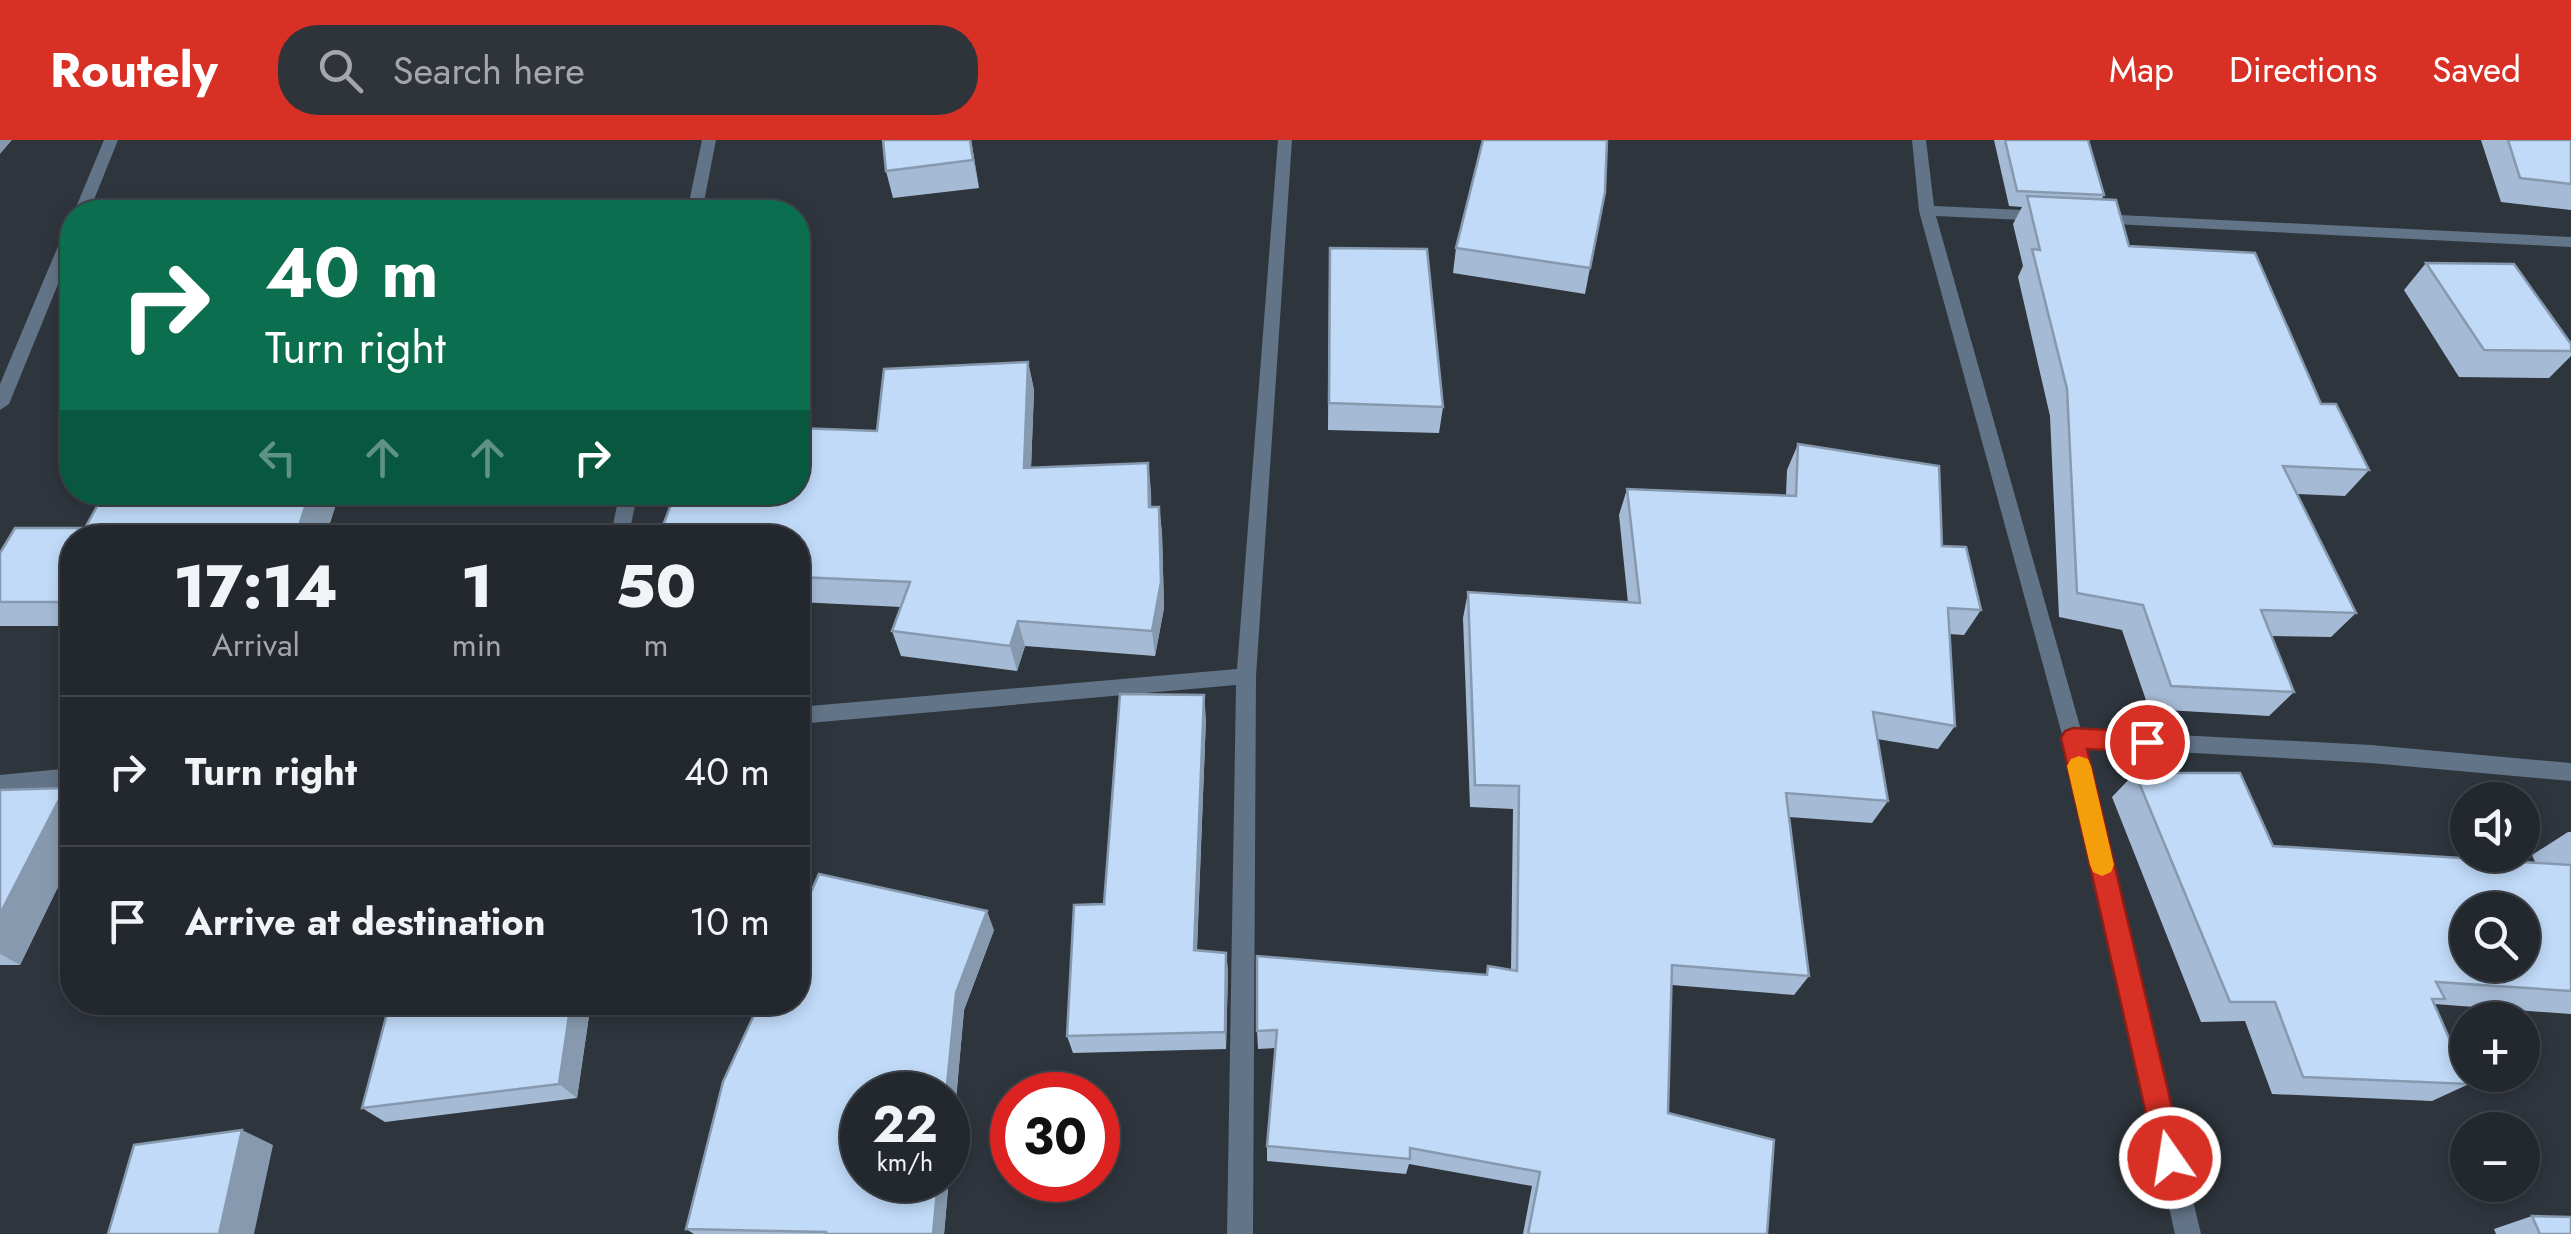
<!DOCTYPE html>
<html lang="en">
<head>
<meta charset="utf-8">
<style>
	:root { --surface:#23282e; --page:#2f343a; --text:#f1f3f6; --muted:#a3a6aa; --line:#40444a; --accent:#d93025 }
	body { margin:0; font-family:Jost,sans-serif; background:var(--page); color:var(--text); height:100vh; display:flex; flex-direction:column; font-size:38px; white-space:nowrap }
	* { box-sizing:border-box; margin:0 }
	p { font-size:32px; color:var(--muted) }
	.icon { flex:none; width:55px; height:55px; fill:none; stroke:currentColor; stroke-width:2; stroke-linecap:round; stroke-linejoin:round }
	.map { position:relative; flex:1; overflow:hidden }
	.side { position:absolute; left:60px; top:385px; width:750px; height:490px; display:flex; flex-direction:column; background:var(--surface); border-radius:40px; box-shadow:0 5px 15px #0003,0 0 0 2px var(--line) }
	.side>* { flex:none }
	.banner { position:absolute; left:60px; top:60px; width:750px; height:305px; border-radius:40px; box-shadow:0 5px 15px #0003,0 0 0 2px var(--line); background:#0b6e4f; color:#fff; overflow:hidden }
	.tools { position:absolute; left:2450px; top:642px; display:grid; gap:20px }
	.tools a { display:grid; place-items:center; width:90px; height:90px; border-radius:50%; background:var(--surface); box-shadow:0 5px 15px #0003,0 0 0 2px var(--line); font-size:50px }
	.speed { position:absolute; left:840px; top:932px; display:flex; gap:20px; font-size:50px; font-weight:700; text-align:center }
	.speed>* { display:grid; place-content:center; width:130px; height:130px; border-radius:50%; background:var(--surface); box-shadow:0 5px 15px #0003,0 0 0 2px var(--line); line-height:1 }
	.speed small { font-size:25px; font-weight:400 }
	.speed .limit { border:15px solid #d22; background:#fff; color:#111 }
	.pin { position:absolute; display:grid; place-items:center; width:85px; height:85px; color:#fff; margin:-42px; border:5px solid #fff; border-radius:50%; box-shadow:0 2px 10px #0007 }
	.me { position:absolute; width:110px; margin:-55px; rotate:347deg; stroke-linejoin:round; filter:drop-shadow(0 0 8px #0008) }
	.turn { display:flex; align-items:center; gap:35px; height:210px; padding:0 40px; font-size:45px }
	.turn .icon { width:130px; height:130px; stroke-width:2.5 }
	.turn b { display:block; font-size:70px; line-height:85px }
	.lanes { display:flex; align-items:center; height:95px; padding:0 40px; background:#0003; justify-content:center; gap:50px; direction:ltr }
	.lanes .off { opacity:.35 }
	.eta { display:flex; justify-content:space-evenly; align-items:center; height:170px; text-align:center }
	.eta b { font-size:60px; font-weight:800; line-height:70px }
	ul { padding:0; list-style:none }
	li { display:flex; align-items:center; gap:30px; height:150px; padding:0 40px; border-top:2px solid var(--line) }
	li div { flex:1 }
	li b { display:block; font-size:38px }
	li em { font-style:normal }
	header { display:flex; align-items:center; gap:60px; box-sizing:border-box; height:140px; padding:0 50px; background:var(--accent); color:#fff }
	header strong { font-size:48px }
	nav { display:flex; gap:55px; margin-inline-start:auto; font-size:35px }
	.search { width:700px; height:90px; background:var(--page); display:flex; align-items:center; gap:25px; box-sizing:border-box; padding:0 35px; border-radius:40px; color:var(--muted); font-size:38px }
	.map>svg:first-child { display:block }
	.lines { fill:none; stroke-linecap:round; stroke-linejoin:round }
	.minor { fill:#627487; fill-rule:evenodd }
	.wall { fill:#a5bbd5 }
	.shaded-wall { fill:#8699ae }
	.building { fill:#c0daf8; stroke:#8699ae; stroke-width:2.5; fill-rule:evenodd }
	.route { fill:#d93025; stroke:#8d1f18; stroke-width:2.5 }
	.slow { fill:#f59e0b }
</style>
</head>
<body>
<header>
<strong>Routely</strong>
<div class="search"><svg class="icon" aria-label="search" viewBox="0 0 24 24"><circle cx="10" cy="10" r="6"/><path d="M15 15l6 6"/></svg>Search here</div>
<nav><a>Map</a><a>Directions</a><a>Saved</a></nav>
</header>
<div class="map">
<svg width="2571" height="1094" viewBox="0 0 2571 1094">
	<rect width="100%" height="100%" fill="#2f353d"/>
	<g class="lines">
		<g class="minor">
			<polygon points="104,0 118,0 89,72 74,72"/>
			<polygon points="702,0 716,0 702,72 687,72"/>
			<polygon points="1278,0 1292,0 1256,536 1253,1094 1227,1094 1236,545 798,584 798,567 1237,529"/>
			<polygon points="1912,0 1926,0 1934,66 2045,71 2053,76 2045,81 1936,76 2081,590 2371,605 2571,623 2571,641 2371,623 2085,607 2201,1094 2175,1094 2063,598 1919,71"/>
			<polygon points="2099,74 2571,97 2571,107 2094,83 2091,79"/>
			<polygon points="72,87 72,110 9,264 0,270 0,244 64,92"/>
			<polygon points="620,352 638,352 628,398 610,398"/>
			<polygon points="72,628 72,646 0,653 0,635"/>
		</g>
	</g>
	<g class="wall">
		<polygon points="971,0 979,48 893,58 886,31"/>
		<polygon points="1994,0 2088,0 2104,55 2101,60 2129,106 2321,264 2369,330 2345,356 2297,354 2356,473 2331,497 2271,496 2294,552 2269,576 2149,569 2122,490 2059,477 2050,276 2018,137 2023,126 2013,84 2022,67 2009,66"/>
		<polygon points="2481,0 2571,0 2571,70 2501,62"/>
		<polygon points="1456,108 1590,128 1585,154 1453,133"/>
		<polygon points="2426,123 2571,204 2571,216 2549,238 2459,237 2404,150"/>
		<polygon points="1329,136 1443,267 1439,293 1328,290"/>
		<polygon points="1028,222 1034,250 1031,328 1148,323 1151,367 1159,367 1162,393 1164,468 1155,516 1025,506 1017,531 901,516 892,491 901,467 798,462 798,398 877,291"/>
		<polygon points="1798,304 1942,406 1981,470 1964,495 1949,494 1955,586 1938,609 1877,599 1888,661 1872,683 1789,677 1809,836 1794,855 1672,845 1668,973 1767,1094 1523,1094 1532,1046 1409,1024 1406,1034 1267,1021 1267,1006 1276,908 1258,909 1257,891 1486,835 1488,826 1511,830 1513,669 1470,667 1463,478 1468,452 1628,463 1619,375 1627,349 1786,355 1787,330"/>
		<polygon points="340,352 325,398 72,398 72,486 0,486 0,413 85,388"/>
		<polygon points="1206,578 1197,811 1226,813 1228,832 1226,909 1073,913 1067,896 1104,764"/>
		<polygon points="2135,633 2273,706 2535,722 2532,715 2568,692 2571,692 2571,874 2434,864 2469,944 2432,961 2272,954 2245,881 2201,882 2112,657"/>
		<polygon points="0,650 72,653 72,718 20,825 0,825"/>
		<polygon points="994,790 964,870 944,1094 694,1094 686,1089"/>
		<polygon points="390,862 591,862 577,958 385,982 362,968"/>
		<polygon points="2532,1076 2571,1094 2496,1094 2494,1089"/>
	</g>
	<g class="shaded-wall">
		<polygon points="0,0 12,0 0,14"/>
		<polygon points="970,0 971,0 979,48 973,20"/>
		<polygon points="1028,222 1034,250 1030,355 1024,328"/>
		<polygon points="1148,323 1151,350 1152,394 1149,367"/>
		<polygon points="310,352 340,352 325,398 295,398"/>
		<polygon points="1159,367 1162,393 1164,468 1155,516 1152,491"/>
		<polygon points="1018,481 1025,506 1017,531 1010,506"/>
		<polygon points="1204,555 1206,578 1196,830 1194,810"/>
		<polygon points="65,648 72,653 72,718 20,825 0,814 0,774"/>
		<polygon points="987,771 994,790 964,870 944,1094 933,1094 938,1040 948,1040 948,955 946,955 956,853"/>
		<polygon points="1226,813 1228,832 1226,909 1225,892"/>
		<polygon points="571,862 591,862 577,958 559,944"/>
		<polygon points="242,990 273,1005 254,1094 219,1094"/>
	</g>
	<g class="building">
		<polygon points="883,0 970,0 973,20 886,31"/>
		<polygon points="1483,0 1607,0 1605,52 1590,128 1456,108"/>
		<polygon points="2005,0 2088,0 2104,55 2017,51"/>
		<polygon points="2508,0 2571,0 2571,44 2520,38"/>
		<polygon points="2027,56 2116,60 2129,106 2255,113 2321,264 2336,264 2369,330 2283,326 2356,473 2261,470 2294,552 2171,546 2143,465 2077,453 2067,249 2032,109 2040,110"/>
		<polygon points="1330,108 1427,109 1443,267 1329,263"/>
		<polygon points="2426,123 2514,124 2571,204 2571,211 2484,210"/>
		<polygon points="1028,222 1024,328 1148,323 1149,367 1159,367 1161,442 1152,491 1018,481 1010,506 892,491 910,442 798,437 798,398 658,398 676,352 798,352 798,288 877,291 884,229"/>
		<polygon points="1798,304 1939,326 1942,406 1966,407 1981,470 1948,468 1955,586 1873,572 1888,661 1786,653 1809,836 1672,825 1668,973 1774,1000 1767,1094 1528,1094 1540,1032 1410,1008 1410,1019 1267,1006 1277,890 1257,891 1257,816 1487,835 1488,826 1517,831 1519,646 1475,645 1468,452 1640,463 1627,349 1796,356"/>
		<polygon points="105,352 310,352 295,398 72,398 72,462 0,462 0,413 15,388 85,388"/>
		<polygon points="1120,554 1204,555 1194,810 1226,813 1225,892 1067,896 1074,765 1104,764"/>
		<path d="M2135,633h105l33,73 298,19v126l-135,-9 9,17h-13l37,85 -166,-7 -28,-75h-45zM2468,770h54v55h-54z"/>
		<polygon points="65,648 0,774 0,650"/>
		<polygon points="819,734 987,771 956,853 946,955 862,955 862,1040 938,1040 933,1094 826,1094 826,1092 686,1089 723,942 760,862 798,862 798,781"/>
		<polygon points="390,862 571,862 559,944 362,968"/>
		<polygon points="242,990 219,1094 108,1094 134,1005"/>
		<polygon points="2532,1076 2571,1077 2571,1094 2540,1094"/>
	</g>
	<polygon class="route" points="2073,588 2147,592 2156,595 2159,602 2156,609 2147,612 2087,609 2184,1018 2180,1028 2170,1032 2160,1028 2156,1018 2061,598 2065,591"/>
	<polygon class="slow" points="2079,616 2088,619 2091,626 2114,725 2111,732 2102,736 2093,732 2090,725 2067,626 2071,619"/>
</svg>
<div class="tools">
<a><svg class="icon" aria-label="sound" viewBox="0 0 24 24"><path d="M4 9h4l5-4v14l-5-4H4zM17 9q2 3 0 6"/></svg></a>
<a><svg class="icon" aria-label="search" viewBox="0 0 24 24"><circle cx="10" cy="10" r="6"/><path d="M15 15l6 6"/></svg></a>
<a>+</a>
<a>−</a>
</div>
<div class="speed"><div>22<small>km/h</small></div><div class="limit">30</div></div>
<div class="pin" style="left:2147px;top:602px;background:#d93025"><svg class="icon" aria-label="arrive" viewBox="0 0 24 24"><path d="M6 21V4h12l-3 4 3 4H6"/></svg></div>
<svg class="me" style="left:2170px;top:1018px" viewBox="-20 -20 40 40"><circle r="17" fill="#d93025" stroke="#fff" stroke-width="3"/><path d="M0-11L8 9 0 5-8 9z" fill="#fff"/></svg>
<div class="banner">
<div class="turn"><svg class="icon" aria-label="right" viewBox="0 0 24 24"><path d="M7 20v-9h11M14 6l5 5-5 5"/></svg><div><b>40 m</b>Turn right</div></div>
<div class="lanes"><svg class="icon off" aria-label="left" viewBox="0 0 24 24"><path d="M17 20v-9H6M10 6l-5 5 5 5"/></svg><svg class="icon off" aria-label="ahead" viewBox="0 0 24 24"><path d="M12 20V5M6 11l6-6 6 6"/></svg><svg class="icon off" aria-label="ahead" viewBox="0 0 24 24"><path d="M12 20V5M6 11l6-6 6 6"/></svg><svg class="icon" aria-label="right" viewBox="0 0 24 24"><path d="M7 20v-9h11M14 6l5 5-5 5"/></svg></div>
</div>
<section class="side">
<div class="eta">
<div><b>17:14</b><p>Arrival</p></div>
<div><b>1</b><p>min</p></div>
<div><b>50</b><p>m</p></div>
</div>
<ul>
<li><svg class="icon" aria-label="right" viewBox="0 0 24 24"><path d="M7 20v-9h11M14 6l5 5-5 5"/></svg><div><b>Turn right</b></div><em>40 m</em></li>
<li><svg class="icon" aria-label="arrive" viewBox="0 0 24 24"><path d="M6 21V4h12l-3 4 3 4H6"/></svg><div><b>Arrive at destination</b></div><em>10 m</em></li>
</ul>
</section>
</div>
</body>
</html>
